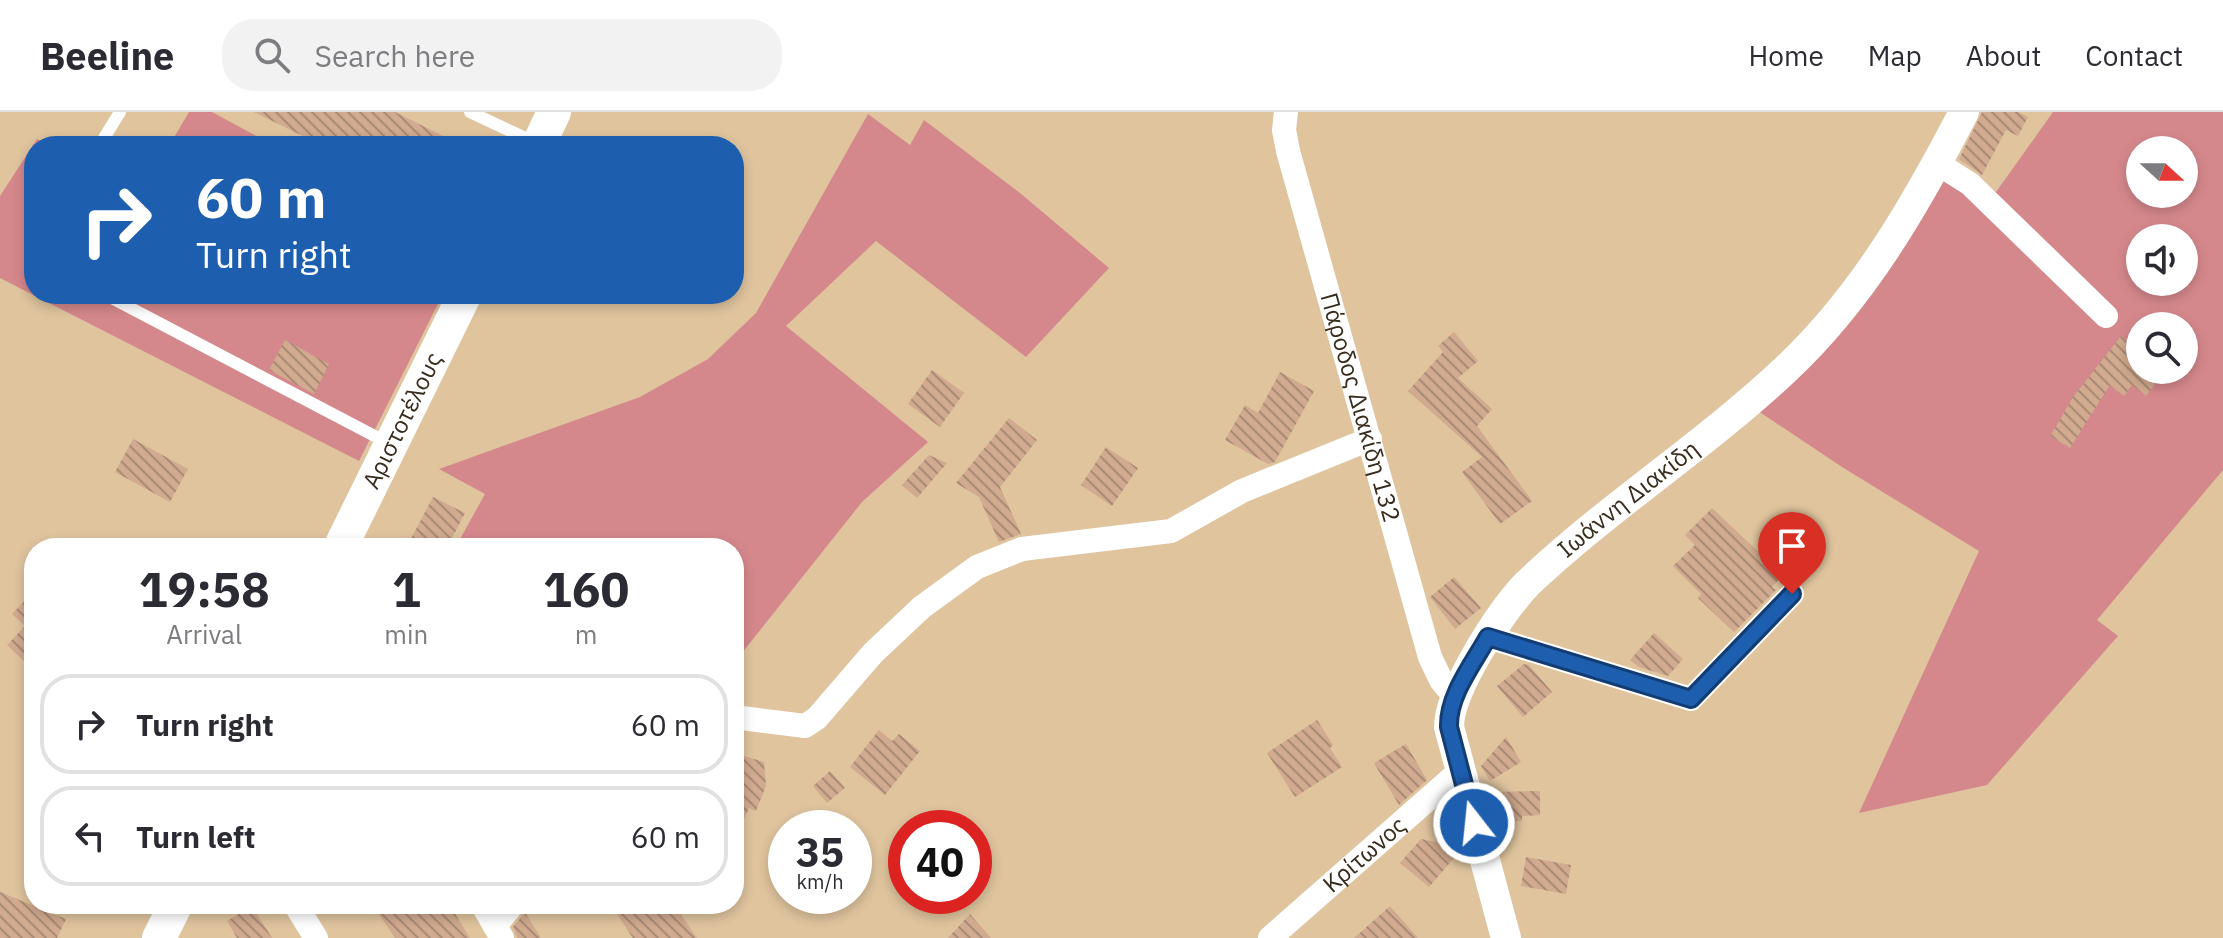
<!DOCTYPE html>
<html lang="en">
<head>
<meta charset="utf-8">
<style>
	:root { --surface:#fff; --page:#f2f2f3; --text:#2b2b33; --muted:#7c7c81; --line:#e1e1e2 }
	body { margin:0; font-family:"IBM Plex Sans",sans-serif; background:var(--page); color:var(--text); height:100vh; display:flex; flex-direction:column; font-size:30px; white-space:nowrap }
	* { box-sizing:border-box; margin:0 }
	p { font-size:26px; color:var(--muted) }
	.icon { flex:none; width:44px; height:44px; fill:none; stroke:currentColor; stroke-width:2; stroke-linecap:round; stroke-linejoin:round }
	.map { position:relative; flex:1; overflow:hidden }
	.side { position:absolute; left:24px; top:426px; width:720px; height:376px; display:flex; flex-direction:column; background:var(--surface); border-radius:32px; box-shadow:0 4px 12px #0003 }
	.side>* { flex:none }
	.banner { position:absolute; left:24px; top:24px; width:720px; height:168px; border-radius:32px; box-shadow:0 4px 12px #0003; background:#1d5eaf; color:#fff; overflow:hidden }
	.needle { width:52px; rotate:111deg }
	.controls { position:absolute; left:2126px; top:24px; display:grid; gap:16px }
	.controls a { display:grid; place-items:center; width:72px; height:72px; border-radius:50%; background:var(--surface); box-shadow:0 4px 12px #0003; font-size:40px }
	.speed { position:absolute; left:768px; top:698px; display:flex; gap:16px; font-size:40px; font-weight:700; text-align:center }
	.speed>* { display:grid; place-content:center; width:104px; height:104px; border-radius:50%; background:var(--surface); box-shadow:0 4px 12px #0003; line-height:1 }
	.speed small { font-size:20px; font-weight:400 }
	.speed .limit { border:12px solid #d22; background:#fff; color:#111 }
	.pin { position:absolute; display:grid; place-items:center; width:68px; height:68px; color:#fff; margin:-82px -34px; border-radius:50% 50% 50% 0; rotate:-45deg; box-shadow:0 0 8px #0007 }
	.pin .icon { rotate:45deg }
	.me { position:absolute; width:88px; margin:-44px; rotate:344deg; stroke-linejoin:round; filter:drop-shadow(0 0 6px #0008) }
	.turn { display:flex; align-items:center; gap:28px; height:168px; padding:0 40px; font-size:36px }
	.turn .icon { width:104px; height:104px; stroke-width:2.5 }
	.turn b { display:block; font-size:56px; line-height:68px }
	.eta { display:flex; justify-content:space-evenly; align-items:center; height:136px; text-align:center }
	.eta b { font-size:48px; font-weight:800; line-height:56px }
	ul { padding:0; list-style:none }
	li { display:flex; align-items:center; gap:24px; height:100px; margin:0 16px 12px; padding:0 24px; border:4px solid var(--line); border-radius:32px }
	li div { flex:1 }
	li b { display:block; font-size:30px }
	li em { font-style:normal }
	header { display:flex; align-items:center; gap:48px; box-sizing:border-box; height:112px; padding:0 40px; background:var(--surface); border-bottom:2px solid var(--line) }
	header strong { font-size:38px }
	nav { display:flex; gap:44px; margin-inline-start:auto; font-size:28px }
	.search { width:560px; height:72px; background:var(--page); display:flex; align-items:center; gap:20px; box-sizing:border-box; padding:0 28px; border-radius:32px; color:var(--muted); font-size:30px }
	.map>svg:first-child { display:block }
	.green { fill:#d5888c; fill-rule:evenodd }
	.building { fill:url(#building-back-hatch) }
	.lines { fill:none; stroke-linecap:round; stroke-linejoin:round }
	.service { stroke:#fff; stroke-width:12 }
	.minor { stroke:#fff; stroke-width:24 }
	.tertiary { stroke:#fff; stroke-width:30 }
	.secondary { stroke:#fff; stroke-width:34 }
	.route-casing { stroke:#133d72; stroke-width:20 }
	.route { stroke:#1d5eaf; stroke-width:14 }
	.labels { text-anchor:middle; stroke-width:6; stroke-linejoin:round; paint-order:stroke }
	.street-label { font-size:24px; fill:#372c1d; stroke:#dfc49e }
</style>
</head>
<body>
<header>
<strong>Beeline</strong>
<div class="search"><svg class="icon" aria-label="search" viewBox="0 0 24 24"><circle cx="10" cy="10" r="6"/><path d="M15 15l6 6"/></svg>Search here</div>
<nav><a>Home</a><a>Map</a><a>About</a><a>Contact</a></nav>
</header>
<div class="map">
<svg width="2223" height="826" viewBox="0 0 2223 826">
	<defs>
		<pattern id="building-back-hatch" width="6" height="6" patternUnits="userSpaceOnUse" patternTransform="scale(2)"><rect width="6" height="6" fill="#d1aa8f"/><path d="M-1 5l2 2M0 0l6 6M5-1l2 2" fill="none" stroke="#aa8b74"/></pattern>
	</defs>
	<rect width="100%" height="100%" fill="#dfc49e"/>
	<g class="green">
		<polygon points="189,0 212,0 275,34 169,34"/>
		<path d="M2053,0h170v358l-126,150 21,16 -131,149 -128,28 120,-262 -137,-84 -87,-58 190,-250 51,33zM2140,38h44v44h-44zM2140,126h44v44h-44zM2140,214h44v44h-44z"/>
		<polygon points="868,2 910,33 924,8 1020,81 1109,156 1026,245 876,129 786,214 928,330 862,390 734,551 734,436 455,436 485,382 439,357 640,285 708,247 756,201"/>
		<polygon points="37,27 50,34 34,34 34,182 443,182 359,349 0,166 0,84"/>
	</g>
	<g class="building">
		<polygon points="254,0 395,0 463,34 323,34"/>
		<polygon points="1982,0 2018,0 2028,5 2018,24 2006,18 1982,63 1959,47"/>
		<polygon points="1454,220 1478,249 1458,266 1492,297 1477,314 1532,389 1500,412 1462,360 1482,345 1408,279 1443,240 1438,234"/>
		<polygon points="2121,224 2140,238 2140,258 2166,258 2146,284 2132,273 2124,284 2110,273 2070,336 2050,324 2073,285"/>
		<polygon points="285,228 329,252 314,282 269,258"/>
		<polygon points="932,258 964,281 940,315 908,292"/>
		<polygon points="1280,260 1314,279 1275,350 1268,352 1225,328 1245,293 1258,301"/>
		<polygon points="1009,306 1037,328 1000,375 1021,422 999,430 979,385 956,371"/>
		<polygon points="133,327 188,357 170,390 115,360"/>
		<polygon points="1106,335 1138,356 1112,394 1081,373"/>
		<polygon points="929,343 947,351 917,386 902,373"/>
		<polygon points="433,385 465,401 447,436 406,436"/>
		<polygon points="1712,396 1783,463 1772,475 1776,478 1734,520 1698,486 1701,482 1673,454 1695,433 1685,423"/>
		<polygon points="1454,465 1481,496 1455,517 1430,485"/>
		<polygon points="34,479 34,559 7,533 25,514 12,502"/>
		<polygon points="1654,521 1683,547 1668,564 1639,555 1630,548"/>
		<polygon points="1524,552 1529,553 1552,580 1523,605 1497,574"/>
		<polygon points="1317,608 1333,633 1330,636 1342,655 1295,685 1267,641"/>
		<polygon points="879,618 892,629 899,622 920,639 885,683 850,655"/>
		<polygon points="1506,625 1521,650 1490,669 1481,654"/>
		<polygon points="1406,632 1427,668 1399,693 1374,651"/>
		<polygon points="734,641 764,650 766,674 756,699 749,696 734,730"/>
		<polygon points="830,659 845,676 827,691 813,674"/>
		<polygon points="1540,679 1540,703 1522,704 1522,709 1493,710 1492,680"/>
		<polygon points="1421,727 1436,730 1455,745 1429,775 1400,751"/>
		<polygon points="1526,745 1571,753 1566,782 1521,774"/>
		<polygon points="0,780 66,807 57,826 0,826"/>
		<polygon points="372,792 449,792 470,826 395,826"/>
		<polygon points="610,792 674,792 697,826 633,826"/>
		<polygon points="252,794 272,826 237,826 227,809"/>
		<polygon points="1390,794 1418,826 1354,826"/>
		<polygon points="525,800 541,826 517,826 513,815"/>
		<polygon points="970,802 991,826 948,826"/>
	</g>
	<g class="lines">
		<g class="service">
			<polyline points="470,0 536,31"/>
			<polyline points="104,26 120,0"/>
			<polyline points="104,182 388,331"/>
		</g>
		<g class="minor">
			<path id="s1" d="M1286,0l-2,18 4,21 142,506 11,23 14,17"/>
			<polyline points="1937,51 1970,72 2106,204"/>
			<polyline points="1488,525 1691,587 1792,482"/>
			<polyline points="734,605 805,614 817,606 873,541 922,495 977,455 1022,437 1171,419 1242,379 1370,327"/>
			<polyline points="295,792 316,826"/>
			<polyline points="482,792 502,826"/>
			<polyline points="495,814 513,792"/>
			<path id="s2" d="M1270,826l190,-167"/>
		</g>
		<path class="tertiary" id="s3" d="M1506,826l-57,-211c0,-37 52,-116 78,-143 81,-77 176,-137 258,-214 78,-73 130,-164 179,-258"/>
		<g class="secondary">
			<polyline points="538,34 554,0"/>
			<path id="s4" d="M340,436l125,-254"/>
			<polyline points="159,826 176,792"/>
		</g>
	</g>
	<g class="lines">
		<defs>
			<path id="route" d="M1474,711l-25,-96c-1,-32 24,-63 39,-90l203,62 101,-105"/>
		</defs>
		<use href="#route" class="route-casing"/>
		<use href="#route" class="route"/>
	</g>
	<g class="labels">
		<g class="street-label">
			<text dy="8" stroke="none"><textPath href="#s1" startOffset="306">Πάροδος Διακίδη 132</textPath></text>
			<text dy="8" stroke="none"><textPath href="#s4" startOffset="142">Αριστοτέλους</textPath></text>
			<text dy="8" stroke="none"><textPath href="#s3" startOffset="516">Ιωάννη Διακίδη</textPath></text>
			<text dy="8" stroke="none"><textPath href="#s2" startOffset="126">Κρίτωνος</textPath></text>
		</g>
	</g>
</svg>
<div class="controls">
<a><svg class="needle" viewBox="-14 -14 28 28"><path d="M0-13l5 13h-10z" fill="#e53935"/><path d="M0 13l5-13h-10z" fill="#7c7c81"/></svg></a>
<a><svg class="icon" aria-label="sound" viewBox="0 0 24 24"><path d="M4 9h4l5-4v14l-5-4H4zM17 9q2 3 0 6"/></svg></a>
<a><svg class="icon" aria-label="search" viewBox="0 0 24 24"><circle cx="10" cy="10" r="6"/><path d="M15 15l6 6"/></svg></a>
</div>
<div class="speed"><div>35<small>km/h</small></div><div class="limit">40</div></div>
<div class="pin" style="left:1792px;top:482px;background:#d93025"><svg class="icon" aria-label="arrive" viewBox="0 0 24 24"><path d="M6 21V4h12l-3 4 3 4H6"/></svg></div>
<svg class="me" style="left:1474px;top:711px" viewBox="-20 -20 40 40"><circle r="17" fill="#1d5eaf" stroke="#fff" stroke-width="3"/><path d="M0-11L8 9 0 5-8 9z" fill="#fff"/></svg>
<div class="banner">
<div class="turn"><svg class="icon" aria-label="right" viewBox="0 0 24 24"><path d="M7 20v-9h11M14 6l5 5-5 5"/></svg><div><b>60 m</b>Turn right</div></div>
</div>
<section class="side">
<div class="eta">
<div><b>19:58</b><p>Arrival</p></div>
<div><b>1</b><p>min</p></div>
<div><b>160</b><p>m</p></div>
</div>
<ul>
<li><svg class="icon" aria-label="right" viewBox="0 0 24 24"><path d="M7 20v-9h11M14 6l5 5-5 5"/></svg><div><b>Turn right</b></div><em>60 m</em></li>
<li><svg class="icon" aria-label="left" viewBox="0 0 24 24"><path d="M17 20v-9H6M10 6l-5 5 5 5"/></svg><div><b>Turn left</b></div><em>60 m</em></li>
</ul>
</section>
</div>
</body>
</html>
